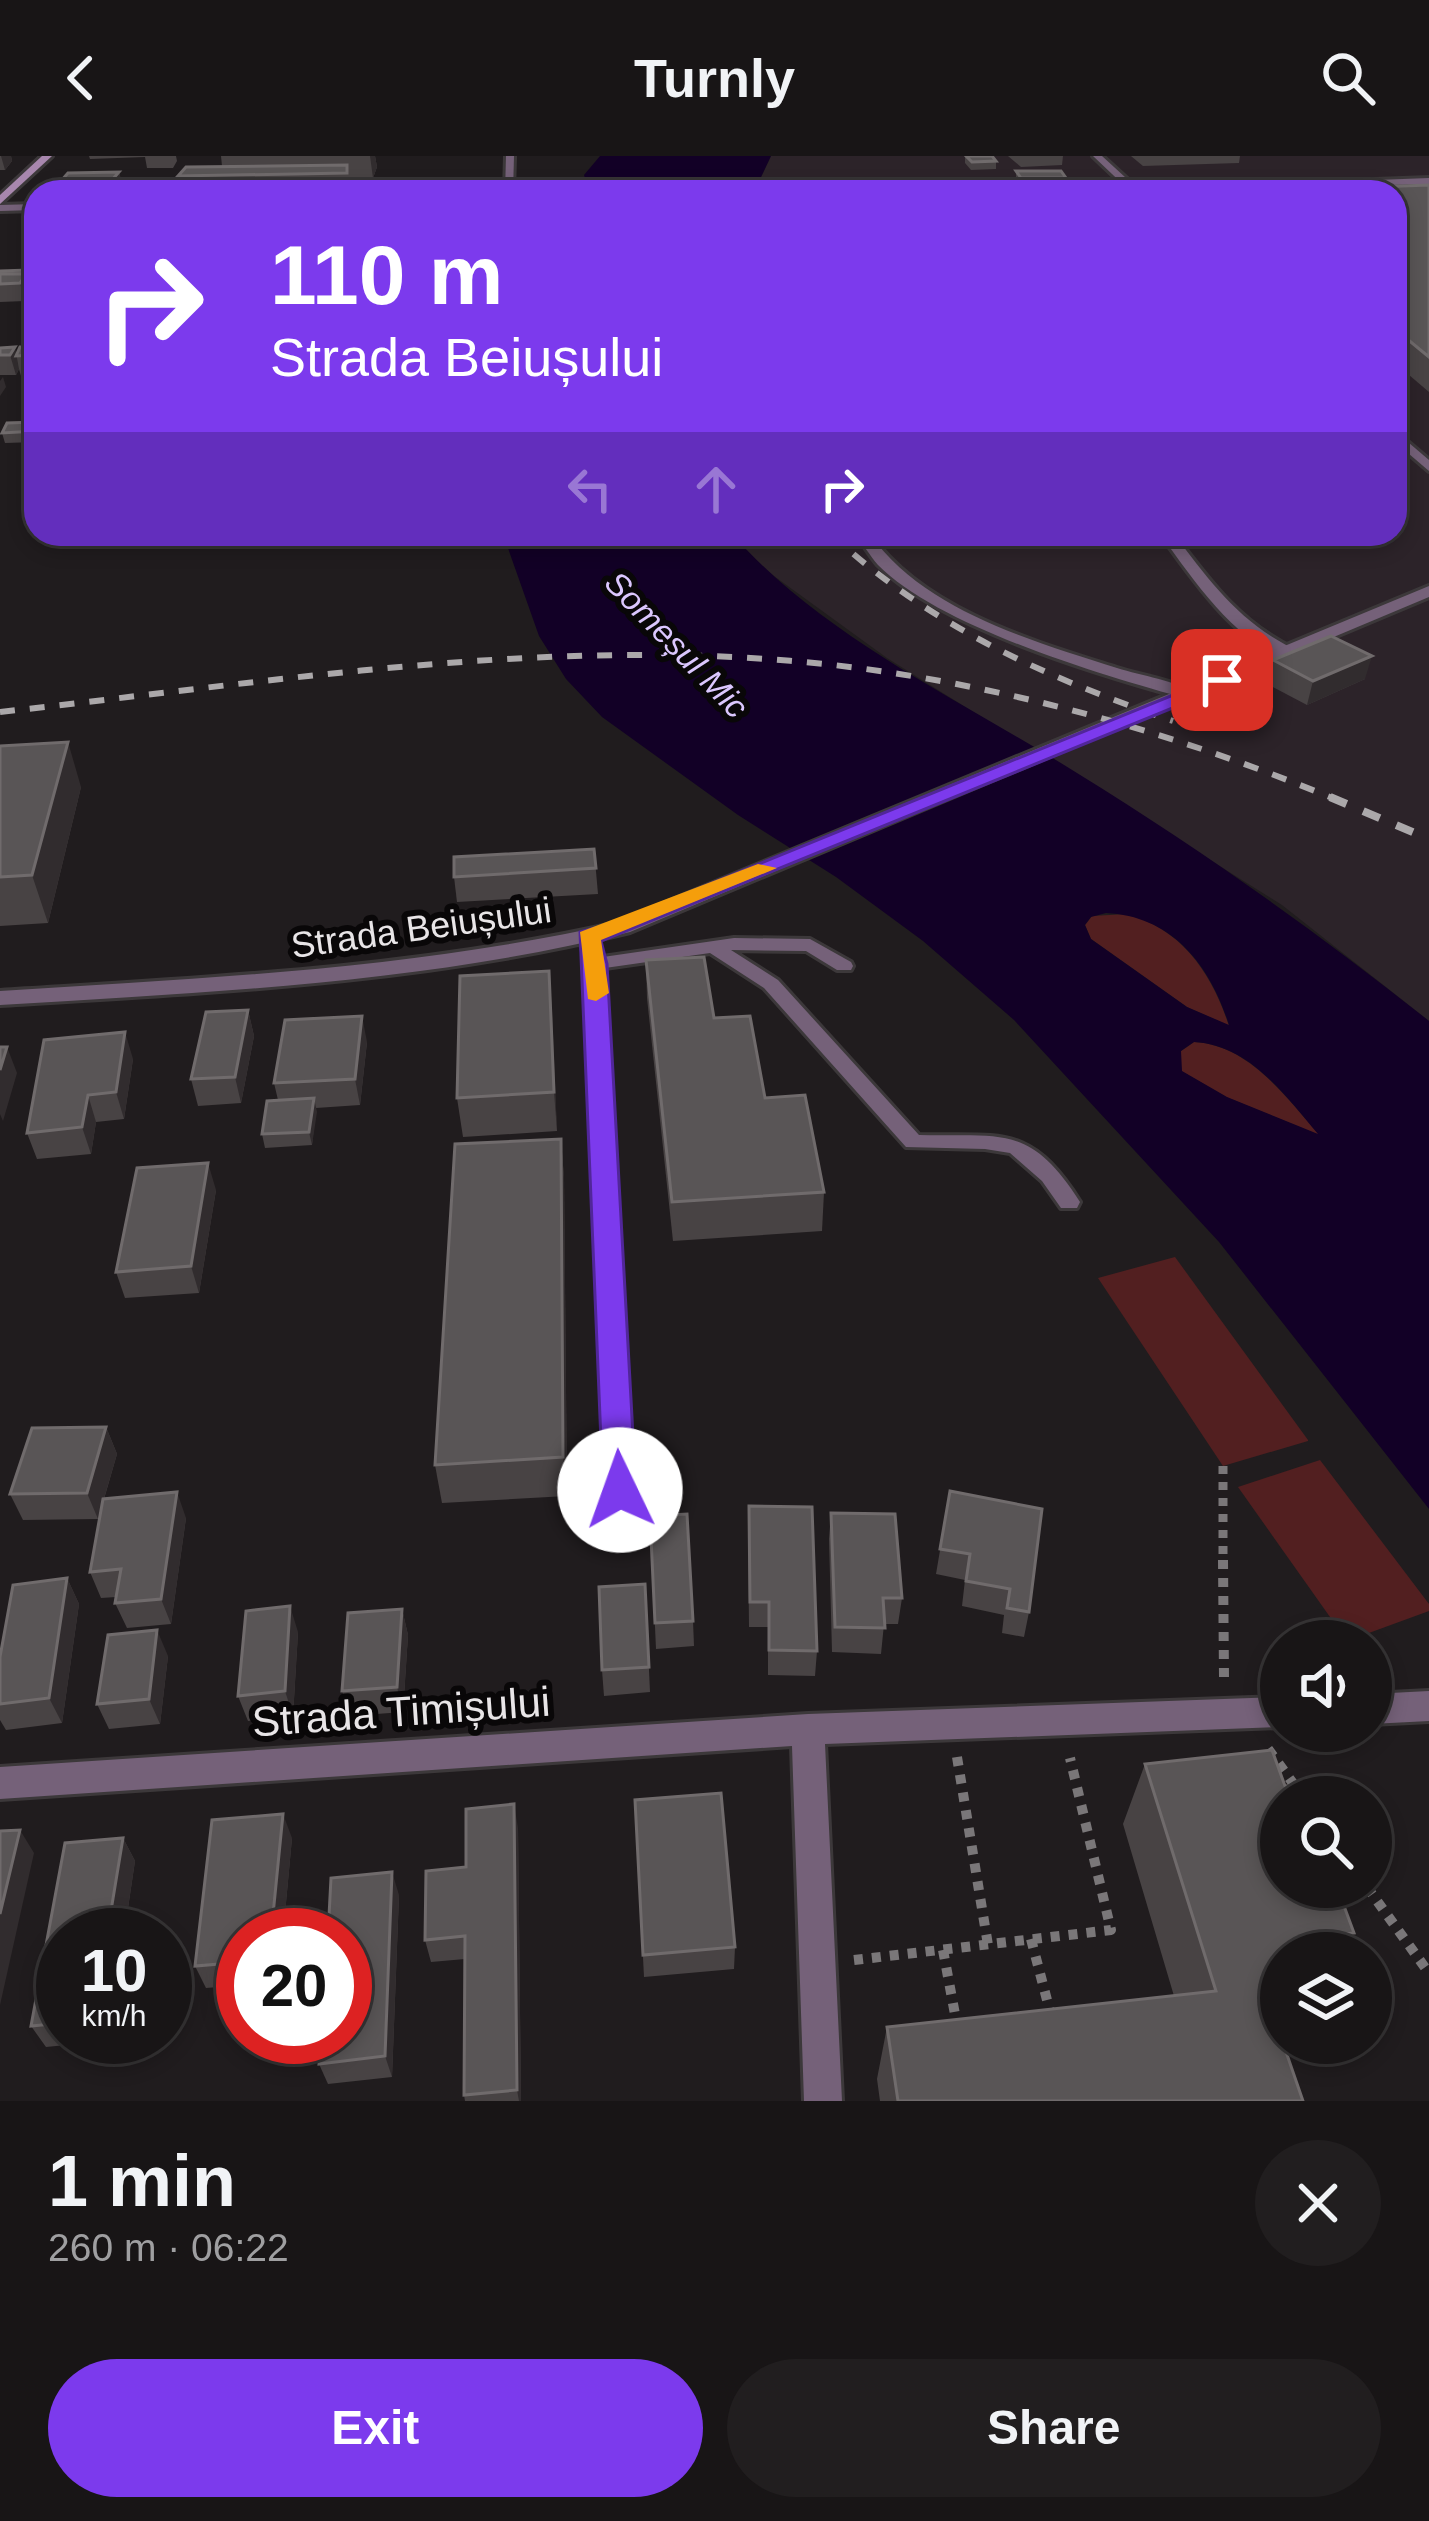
<!DOCTYPE html>
<html lang="en">
<head>
<meta charset="utf-8">
<style>
	:root { --surface:#181516; --page:#211e1f; --text:#f1f3f6; --muted:#9f9fa1; --line:#363435; --accent:#7c3aed }
	body { margin:0; font-family:Helvetica,sans-serif; background:var(--page); color:var(--text); height:100vh; display:flex; flex-direction:column; font-size:45px; white-space:nowrap }
	* { box-sizing:border-box; margin:0 }
	p { font-size:39px; color:var(--muted) }
	.icon { flex:none; width:66px; height:66px; fill:none; stroke:currentColor; stroke-width:2; stroke-linecap:round; stroke-linejoin:round }
	.map { position:relative; height:1945px; overflow:hidden }
	.side { display:flex; flex-direction:column; background:var(--surface); flex:1 }
	.side>* { flex:none }
	.hud { position:absolute; left:24px; top:24px; width:1383px; height:366px; border-radius:36px; box-shadow:0 6px 18px #0003,0 0 0 3px var(--line); background:#7c3aed; color:#fff; overflow:hidden }
	.buttons { position:absolute; left:1260px; top:1464px; display:grid; gap:24px }
	.buttons a { display:grid; place-items:center; width:132px; height:132px; border-radius:50%; background:var(--surface); box-shadow:0 6px 18px #0003,0 0 0 3px var(--line); font-size:60px }
	.speed { position:absolute; left:36px; top:1752px; display:flex; gap:24px; font-size:60px; font-weight:700; text-align:center }
	.speed>* { display:grid; place-content:center; width:156px; height:156px; border-radius:50%; background:var(--surface); box-shadow:0 6px 18px #0003,0 0 0 3px var(--line); line-height:1 }
	.speed small { font-size:30px; font-weight:400 }
	.speed .limit { border:18px solid #d22; background:#fff; color:#111 }
	.pin { position:absolute; display:grid; place-items:center; width:102px; height:102px; color:#fff; margin:-51px; border-radius:24px; box-shadow:0 6px 18px #0006 }
	.me { position:absolute; width:132px; margin:-66px; rotate:357deg; stroke-linejoin:round; filter:drop-shadow(0 0 9px #0008) }
	.turn { display:flex; align-items:center; gap:42px; height:252px; padding:0 48px; font-size:54px }
	.turn .icon { width:156px; height:156px; stroke-width:2.5 }
	.turn b { display:block; font-size:84px; line-height:102px }
	.lanes { display:flex; align-items:center; height:114px; padding:0 48px; background:#0003; justify-content:center; gap:60px; direction:ltr }
	.lanes .off { opacity:.35 }
	.round { display:grid; place-items:center; flex:none; width:126px; height:126px; border-radius:63px; background:var(--page) }
	.overview { display:flex; align-items:center; justify-content:space-between; height:204px; padding:0 48px }
	h1 { font-size:72px; font-weight:700; line-height:90px }
	.primary-button { display:flex; gap:24px; margin-top:auto; padding:24px 48px }
	.primary-button a { flex:1; height:138px; border-radius:72px; background:var(--accent); color:#fff; font-size:48px; font-weight:700; line-height:138px; text-align:center }
	.primary-button a+a { background:var(--page); color:var(--text) }
	header { display:flex; justify-content:space-between; align-items:center; height:156px; padding:0 48px; background:var(--surface); font-size:54px; font-weight:700 }
	.map>svg:first-child { display:block }
	.built { fill:#2c2329 }
	.green { fill:#521f20 }
	.water { fill:#120026; fill-rule:evenodd }
	.lines { fill:none; stroke-linecap:round; stroke-linejoin:round }
	.service-casing { stroke:#3c383a; stroke-width:6 }
	.minor-casing { stroke:#3c383a; stroke-width:6 }
	.secondary-casing { stroke:#3c383a; stroke-width:6 }
	.path-far1 { stroke:#7a7779; stroke-width:9; stroke-dasharray:8 8; stroke-linecap:butt }
	.path { stroke:#7a7779; stroke-width:10; stroke-dasharray:9 9; stroke-linecap:butt }
	.service { fill:#756179; fill-rule:evenodd }
	.minor { fill:#756179; fill-rule:evenodd }
	.secondary { fill:#a887ae; fill-rule:evenodd }
	.rail-far1 { stroke:#aba8aa; stroke-width:6; stroke-dasharray:15 15; stroke-linecap:butt }
	.rail { stroke:#aba8aa; stroke-width:8; stroke-dasharray:18 18; stroke-linecap:butt }
	.wall { fill:#484344 }
	.shaded-wall { fill:#312c2e }
	.building { fill:#595556; stroke:#706b6c; stroke-width:3 }
	.route { fill:#7c3aed; stroke:#51269a; stroke-width:3 }
	.slow { fill:#f59e0b }
	.labels { text-anchor:middle; stroke-width:12; stroke-linejoin:round; paint-order:stroke }
	.far-water-label { font-size:33px; font-style:italic; fill:#dbc7fe; stroke:#090708 }
	.street-label { font-size:36px; fill:#e8e5e7; stroke:#090708 }
	.near-street-label { font-size:42px; fill:#e8e5e7; stroke:#090708 }
</style>
</head>
<body>
<header><svg class="icon" aria-label="back" viewBox="0 0 24 24"><path d="M15 5l-7 7 7 7"/></svg>Turnly<svg class="icon" aria-label="search" viewBox="0 0 24 24"><circle cx="10" cy="10" r="6"/><path d="M15 15l6 6"/></svg></header>
<div class="map">
<svg width="1429" height="1945" viewBox="0 0 1429 1945">
	<rect width="100%" height="100%" fill="#201c1e"/>
	<polygon class="built" points="771,0 1429,0 1429,865 1282,749 887,502 759,409 732,378 1395,378 1395,36 754,36"/>
	<g class="green">
		<path d="M1127,758c55,15 85,60 102,112l-42,-19 -96,-68 -6,-14 7,-9z"/>
		<path d="M1194,886c56,3 91,55 127,94l-95,-39 -45,-26v-20z"/>
		<polygon points="1175,1101 1308,1284 1308,1285 1223,1310 1098,1122"/>
		<polygon points="1320,1304 1429,1448 1429,1455 1347,1485 1238,1331"/>
	</g>
	<g class="water">
		<polygon points="600,0 771,0 754,36 589,36 584,19"/>
		<path d="M503,378h229c92,104 229,166 345,239 123,76 239,158 352,248v488l-210,-267 -205,-222 -91,-79 -87,-64 -98,-62 -136,-98 -36,-38 -27,-43zM1106,757c66,3 104,52 123,112l-42,-18 -96,-68 -6,-14 6,-8zM1194,886c55,3 90,52 124,92l-91,-37 -45,-26 -1,-20z"/>
	</g>
	<g class="lines">
		<defs>
			<g id="service">
				<polygon points="506,0 514,0 513,36 505,36"/>
				<polygon points="1093,0 1102,0 1138,33 1429,22 1429,28 1131,36"/>
				<polygon points="36,48 36,54 0,55 0,49"/>
				<polygon points="1395,275 1429,304 1429,315 1395,286"/>
				<path d="M856,378h14c53,76 162,107 247,134 25,8 58,12 79,26l-8,5c-84,-23 -249,-72 -310,-134 -8,-9 -15,-21 -22,-31z"/>
				<path d="M1160,378h14c36,48 67,90 122,116v6c-53,1 -107,-83 -136,-122z"/>
				<path d="M588,774l9,6 6,21 131,-19 76,1 41,23 2,4 -2,4h-14l-31,-19 -75,-1 47,30 141,155c82,2 111,-12 161,67l-3,6h-16l-19,-27 -32,-28 -25,-4 -79,-2 -142,-159 -54,-35 -105,15 28,522 -4,8 -9,3 -9,-3 -4,-8 -21,-526 -7,-28z"/>
			</g>
			<g id="minor">
				<path d="M1429,430v11l-799,335c-206,51 -418,60 -630,73v-14c207,-13 413,-22 617,-68z"/>
				<polygon points="1429,1535 1429,1565 1371,1568 1371,1538"/>
				<polygon points="1281,1541 1281,1571 825,1588 842,1945 804,1945 792,1590 0,1643 0,1611 808,1558"/>
			</g>
			<polygon id="secondary" points="42,0 52,0 0,48 0,39"/>
		</defs>
		<use href="#service" class="service-casing"/>
		<use href="#minor" class="minor-casing"/>
		<use href="#secondary" class="secondary-casing"/>
		<polyline class="path-far1" points="1223,1310 1223,1407"/>
		<g class="path">
			<polyline points="1223,1404 1224,1521"/>
			<polyline points="1268,1593 1303,1641"/>
			<polyline points="957,1601 988,1789"/>
			<polyline points="1367,1731 1429,1817"/>
			<polyline points="1031,1783 1052,1863"/>
			<polyline points="943,1794 957,1869"/>
			<polyline points="854,1804 1111,1774 1070,1602"/>
		</g>
		<use href="#service" class="service"/>
		<use href="#minor" class="minor"/>
		<use href="#secondary" class="secondary"/>
		<g class="rail-far1">
			<path d="M831,378c100,93 214,143 342,187"/>
			<path d="M0,556c282,-31 574,-81 858,-44 165,22 325,68 479,132"/>
		</g>
		<polyline class="rail" points="1330,641 1429,683"/>
	</g>
	<g class="wall">
		<polygon points="0,0 11,0 12,5 5,14 0,14"/>
		<polygon points="89,0 176,0 177,5 173,12 147,12 145,1 90,3"/>
		<polygon points="221,0 375,0 377,11 373,22 348,22 350,34 181,36 178,20 222,10"/>
		<polygon points="965,0 996,5 996,13 971,14 965,7"/>
		<polygon points="1008,0 1063,0 1062,9 1021,11"/>
		<polygon points="1131,0 1240,0 1239,7 1143,10"/>
		<polygon points="1016,15 1066,22 1065,30 1020,31 1016,23"/>
		<polygon points="119,16 121,24 114,33 63,34 61,25"/>
		<polygon points="1429,29 1429,236 1395,207 1395,36"/>
		<polygon points="0,115 30,123 28,126 31,136 25,145 0,146"/>
		<polygon points="36,191 36,219 21,220 19,213 16,219 0,219 0,192 17,198"/>
		<polygon points="36,266 36,286 5,287 2,277"/>
		<polygon points="336,378 427,378 425,382 337,382"/>
		<polygon points="974,378 1032,378 1032,380 976,382"/>
		<polygon points="1273,504 1365,523 1307,549 1267,528"/>
		<polygon points="0,590 81,631 48,767 0,770"/>
		<polygon points="594,693 598,738 457,746 454,721"/>
		<polygon points="646,804 714,862 824,1036 822,1075 673,1085 647,842"/>
		<polygon points="549,815 557,975 463,981 457,942"/>
		<polygon points="248,854 254,880 241,947 198,950 191,923"/>
		<polygon points="367,886 360,949 316,952 312,989 265,992 262,978 278,944 274,927"/>
		<polygon points="133,903 124,963 96,966 91,998 37,1003 27,977"/>
		<polygon points="561,983 564,1022 567,1340 442,1347 435,1309"/>
		<polygon points="216,1034 199,1137 125,1142 116,1116"/>
		<polygon points="106,1271 117,1298 104,1343 186,1362 171,1468 127,1472 115,1447 116,1441 101,1442 90,1416 103,1346 98,1363 23,1364 10,1338"/>
		<polygon points="950,1335 1029,1456 1024,1481 1002,1477 1004,1459 962,1450 965,1424 936,1418"/>
		<polygon points="831,1357 902,1442 898,1468 884,1468 881,1498 832,1496 829,1383"/>
		<polygon points="650,1360 693,1465 694,1490 656,1493"/>
		<polygon points="748,1377 817,1495 815,1520 768,1519 768,1471 749,1471"/>
		<polygon points="67,1422 79,1448 62,1567 6,1574 0,1564 0,1501"/>
		<polygon points="645,1428 650,1536 604,1540 602,1514"/>
		<polygon points="402,1453 408,1479 403,1556 350,1560 342,1535"/>
		<polygon points="298,1476 293,1560 248,1565 238,1540"/>
		<polygon points="168,1500 160,1568 109,1573 97,1548"/>
		<polygon points="1145,1608 1285,1630 1354,1777 1342,1796 1281,1797 1280,1876 1303,1945 880,1945 877,1923 887,1871 1174,1840 1123,1668"/>
		<polygon points="635,1644 735,1791 734,1813 644,1821"/>
		<polygon points="518,1672 521,1945 465,1945 464,1939 465,1803 431,1806 425,1784 466,1711"/>
		<polygon points="123,1682 135,1705 124,1779 63,1779 63,1881 108,1881 107,1885 46,1891 31,1870 65,1687"/>
		<polygon points="292,1682 283,1779 243,1779 243,1829 206,1832 195,1810"/>
		<polygon points="399,1739 392,1921 328,1928 319,1908"/>
	</g>
	<g class="shaded-wall">
		<polygon points="1,0 11,0 12,5 5,14"/>
		<polygon points="370,0 375,0 377,11 373,22"/>
		<polygon points="119,16 121,24 114,33 112,24"/>
		<polygon points="27,114 31,136 25,145 20,127"/>
		<polygon points="15,191 19,213 16,219 10,199"/>
		<polygon points="3,221 6,231 0,240 0,225"/>
		<polygon points="1372,500 1365,523 1307,549 1313,525"/>
		<polygon points="68,586 81,631 48,767 32,719"/>
		<polygon points="549,815 552,853 557,975 554,936"/>
		<polygon points="248,854 254,880 241,947 235,921"/>
		<polygon points="362,860 367,886 360,949 355,923"/>
		<polygon points="125,876 133,903 124,963 116,936"/>
		<polygon points="7,891 17,917 3,965 0,958 0,914"/>
		<polygon points="88,939 96,966 91,998 82,971"/>
		<polygon points="314,942 317,956 312,989 309,976"/>
		<polygon points="561,983 564,1022 567,1340 563,1301"/>
		<polygon points="208,1007 216,1034 199,1137 191,1110"/>
		<polygon points="106,1271 117,1298 98,1363 87,1337"/>
		<polygon points="177,1336 186,1362 171,1468 161,1443"/>
		<polygon points="67,1422 79,1448 62,1567 49,1542"/>
		<polygon points="290,1450 298,1476 293,1560 285,1535"/>
		<polygon points="402,1453 408,1479 403,1556 397,1531"/>
		<polygon points="157,1474 168,1500 160,1568 149,1543"/>
		<polygon points="514,1648 518,1672 521,1945 519,1945 517,1934"/>
		<polygon points="283,1658 292,1682 283,1779 271,1779"/>
		<polygon points="20,1674 34,1697 0,1849 0,1758"/>
		<polygon points="123,1682 135,1705 124,1779 107,1779"/>
		<polygon points="392,1716 399,1739 392,1921 385,1900"/>
	</g>
	<g class="building">
		<polygon points="966,0 992,0 996,5 972,6"/>
		<polygon points="347,9 347,17 178,20 186,11"/>
		<polygon points="1016,15 1061,15 1066,22 1021,22"/>
		<polygon points="119,16 112,24 61,25 68,17"/>
		<polygon points="1429,29 1429,201 1395,173 1395,36 1244,36"/>
		<polygon points="27,114 25,118 0,118 0,115"/>
		<polygon points="0,118 26,118 20,127 0,128"/>
		<polygon points="15,191 10,199 0,199 0,192"/>
		<polygon points="20,191 36,191 36,199 16,200"/>
		<polygon points="36,266 36,275 2,277 7,267"/>
		<polygon points="1331,480 1372,500 1313,525 1273,504"/>
		<polygon points="68,586 32,719 0,721 0,590"/>
		<polygon points="594,693 596,712 454,721 454,701"/>
		<polygon points="704,801 714,862 750,860 765,942 805,939 824,1036 672,1046 646,804"/>
		<polygon points="549,815 554,936 457,942 460,820"/>
		<polygon points="248,854 235,921 191,923 206,856"/>
		<polygon points="362,860 355,923 274,927 285,864"/>
		<polygon points="125,876 116,936 88,939 82,971 27,977 44,884"/>
		<polygon points="0,891 7,891 0,914"/>
		<polygon points="314,942 309,976 262,978 267,945"/>
		<polygon points="561,983 563,1301 435,1309 455,988"/>
		<polygon points="208,1007 191,1110 116,1116 137,1012"/>
		<polygon points="106,1271 87,1337 10,1338 32,1272"/>
		<polygon points="950,1335 1042,1353 1029,1456 1007,1452 1010,1433 966,1425 970,1398 940,1393"/>
		<polygon points="177,1336 161,1443 115,1447 121,1413 90,1416 103,1343"/>
		<polygon points="749,1350 812,1351 817,1495 769,1494 769,1446 750,1446"/>
		<polygon points="831,1357 895,1358 902,1442 883,1442 885,1472 835,1471"/>
		<polygon points="687,1358 693,1465 655,1467 650,1360"/>
		<polygon points="67,1422 49,1542 0,1548 0,1501 13,1429"/>
		<polygon points="645,1428 649,1511 602,1514 599,1431"/>
		<polygon points="290,1450 285,1535 238,1540 246,1455"/>
		<polygon points="402,1453 397,1531 342,1535 348,1457"/>
		<polygon points="157,1474 149,1543 97,1548 108,1479"/>
		<polygon points="1272,1594 1285,1630 1299,1629 1303,1641 1281,1641 1281,1731 1337,1731 1354,1777 1336,1779 1343,1797 1281,1797 1281,1827 1263,1829 1281,1881 1281,1887 1283,1887 1303,1945 898,1945 887,1871 1216,1835 1145,1608"/>
		<polygon points="721,1637 735,1791 643,1799 635,1644"/>
		<polygon points="514,1648 517,1934 464,1939 465,1780 425,1784 426,1715 466,1711 466,1653"/>
		<polygon points="283,1658 271,1779 243,1779 243,1806 195,1810 212,1664"/>
		<polygon points="20,1674 0,1758 0,1675"/>
		<polygon points="123,1682 107,1779 63,1779 63,1867 31,1870 65,1687"/>
		<polygon points="392,1716 385,1900 319,1908 321,1881 345,1881 345,1779 328,1779 331,1722"/>
	</g>
	<polygon class="route" points="1222,519 1232,524 1229,529 601,785 607,808 636,1334 631,1344 608,1344 603,1334 580,776 614,767"/>
	<polygon class="slow" points="758,708 777,712 601,784 609,837 596,845 588,843 580,776"/>
	<g class="labels">
		<g class="far-water-label">
			<text transform="translate(677 488) rotate(46)" y="12">Someșul Mic</text>
		</g>
		<g class="street-label">
			<text transform="translate(421 771) rotate(-8)" y="13">Strada Beiușului</text>
		</g>
		<g class="near-street-label">
			<text transform="translate(401 1555) rotate(-4)" y="15">Strada Timișului</text>
		</g>
	</g>
</svg>
<div class="buttons">
<a><svg class="icon" aria-label="sound" viewBox="0 0 24 24"><path d="M4 9h4l5-4v14l-5-4H4zM17 9q2 3 0 6"/></svg></a>
<a><svg class="icon" aria-label="search" viewBox="0 0 24 24"><circle cx="10" cy="10" r="6"/><path d="M15 15l6 6"/></svg></a>
<a><svg class="icon" aria-label="layers" viewBox="0 0 24 24"><path d="M12 4l9 5-9 5-9-5zM3 14l9 5 9-5"/></svg></a>
</div>
<div class="speed"><div>10<small>km/h</small></div><div class="limit">20</div></div>
<div class="pin" style="left:1222px;top:524px;background:#d93025"><svg class="icon" aria-label="arrive" viewBox="0 0 24 24"><path d="M6 21V4h12l-3 4 3 4H6"/></svg></div>
<svg class="me" style="left:620px;top:1334px" viewBox="-20 -20 40 40"><circle r="19" fill="#fff"/><path d="M0-13L10 11 0 6-10 11z" fill="#7c3aed"/></svg>
<div class="hud">
<div class="turn"><svg class="icon" aria-label="right" viewBox="0 0 24 24"><path d="M7 20v-9h11M14 6l5 5-5 5"/></svg><div><b>110 m</b>Strada Beiușului</div></div>
<div class="lanes"><svg class="icon off" aria-label="left" viewBox="0 0 24 24"><path d="M17 20v-9H6M10 6l-5 5 5 5"/></svg><svg class="icon off" aria-label="ahead" viewBox="0 0 24 24"><path d="M12 20V5M6 11l6-6 6 6"/></svg><svg class="icon" aria-label="right" viewBox="0 0 24 24"><path d="M7 20v-9h11M14 6l5 5-5 5"/></svg></div>
</div>
</div>
<section class="side">
<div class="overview"><div><h1>1 min</h1><p>260 m · 06:22</p></div><a class="round"><svg class="icon" aria-label="close" viewBox="0 0 24 24"><path d="M6 6l12 12M18 6L6 18"/></svg></a></div>
<div class="primary-button"><a>Exit</a><a>Share</a></div>
</section>
</body>
</html>
